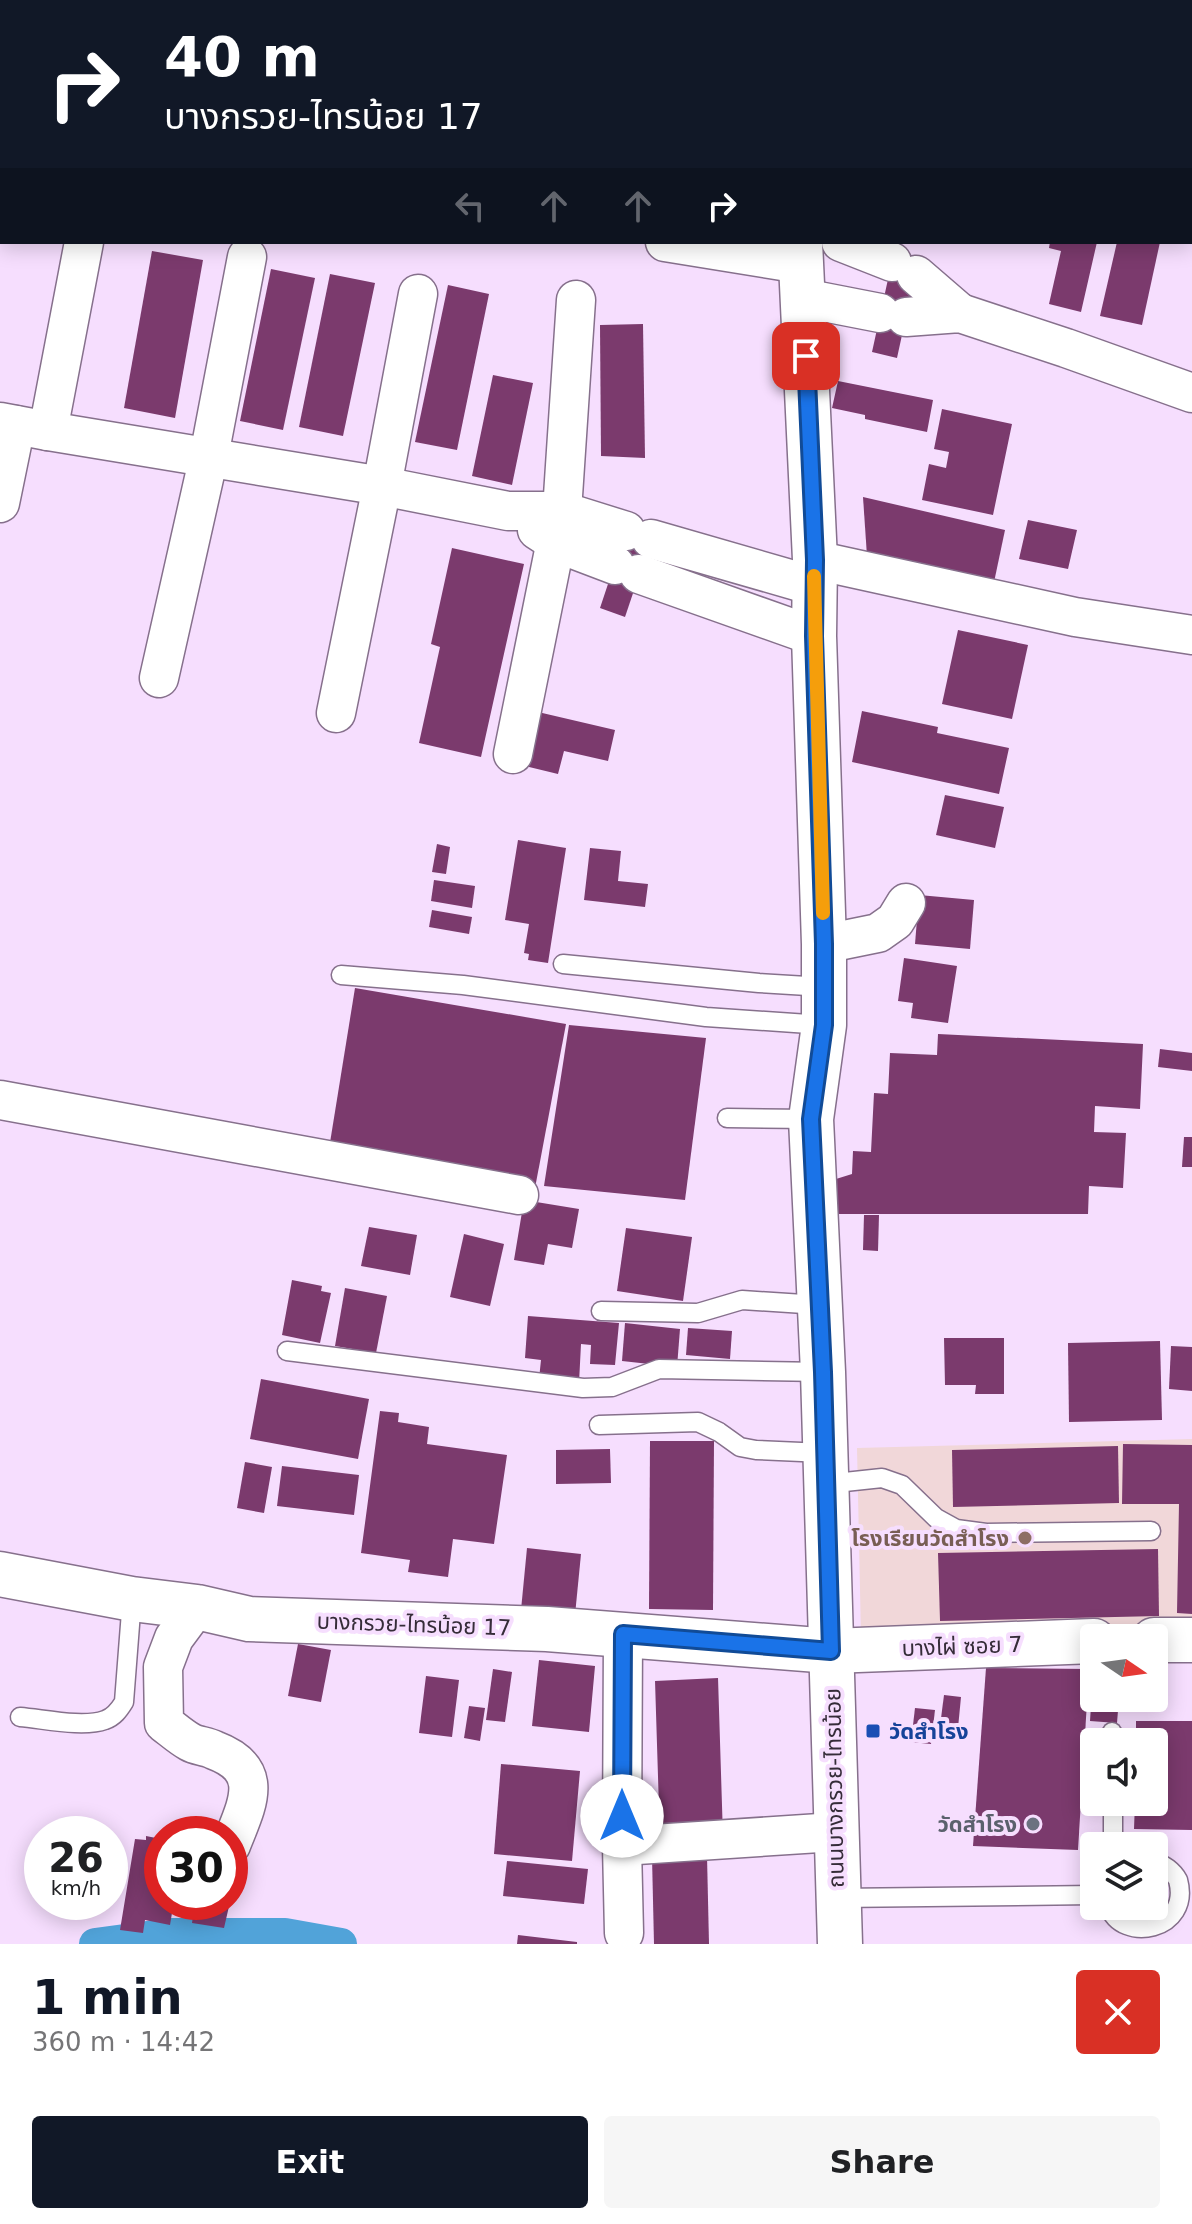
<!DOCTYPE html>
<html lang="en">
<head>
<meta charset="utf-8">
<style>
	:root { --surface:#fff; --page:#f6f6f6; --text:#202124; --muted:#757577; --accent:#111827 }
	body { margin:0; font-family:"DejaVu Sans","Noto Sans Thai",sans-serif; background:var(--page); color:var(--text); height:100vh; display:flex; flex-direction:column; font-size:30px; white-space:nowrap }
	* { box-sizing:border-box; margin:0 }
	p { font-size:26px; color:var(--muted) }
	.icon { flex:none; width:44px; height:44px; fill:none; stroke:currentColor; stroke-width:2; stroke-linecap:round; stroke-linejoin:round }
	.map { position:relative; height:1944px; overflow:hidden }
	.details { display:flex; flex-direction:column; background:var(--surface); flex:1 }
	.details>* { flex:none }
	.top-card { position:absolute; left:0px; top:0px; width:1192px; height:244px; box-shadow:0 4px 20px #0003; background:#111827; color:#fff; overflow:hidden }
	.needle { width:52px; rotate:103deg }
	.tools { position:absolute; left:1080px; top:1624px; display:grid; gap:16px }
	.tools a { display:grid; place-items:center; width:88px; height:88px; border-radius:8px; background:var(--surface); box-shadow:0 4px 20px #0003; font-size:40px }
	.speed { position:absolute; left:24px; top:1816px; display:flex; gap:16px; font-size:40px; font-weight:700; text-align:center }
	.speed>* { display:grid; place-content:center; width:104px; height:104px; border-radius:50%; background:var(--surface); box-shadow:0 4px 20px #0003; line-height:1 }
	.speed small { font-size:20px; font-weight:400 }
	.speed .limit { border:12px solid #d22; background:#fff; color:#111 }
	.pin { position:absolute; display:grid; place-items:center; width:68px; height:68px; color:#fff; margin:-34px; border-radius:16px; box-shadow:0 4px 12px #0006 }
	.me { position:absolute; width:88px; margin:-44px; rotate:0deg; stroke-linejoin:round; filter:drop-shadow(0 0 6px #0008) }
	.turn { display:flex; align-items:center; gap:28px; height:168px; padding:0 32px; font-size:36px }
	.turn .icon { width:104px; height:104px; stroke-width:2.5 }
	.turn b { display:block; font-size:56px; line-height:68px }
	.lanes { display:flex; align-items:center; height:76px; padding:0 32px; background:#0003; justify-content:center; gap:40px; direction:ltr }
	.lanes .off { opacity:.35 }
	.round { display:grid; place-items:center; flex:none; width:84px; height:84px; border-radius:8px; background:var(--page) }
	.summary { display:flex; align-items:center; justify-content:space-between; height:136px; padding:0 32px }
	h1 { font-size:48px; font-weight:800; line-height:60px; color:var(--accent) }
	.cta { display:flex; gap:16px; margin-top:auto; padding:16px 32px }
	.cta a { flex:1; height:92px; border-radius:8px; background:var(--accent); color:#fff; font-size:32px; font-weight:800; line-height:92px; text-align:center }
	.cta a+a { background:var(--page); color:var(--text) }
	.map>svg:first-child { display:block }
	.education { fill:#f1d7d9 }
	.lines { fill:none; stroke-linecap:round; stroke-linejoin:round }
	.canal { stroke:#51a3d9; stroke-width:32 }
	.building { fill:#7b3a6d }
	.lane-casing { stroke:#86708c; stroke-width:21 }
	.street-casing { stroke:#86708c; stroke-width:41 }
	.secondary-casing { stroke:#86708c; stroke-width:47 }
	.lane { stroke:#fff; stroke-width:18 }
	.street { stroke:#fff; stroke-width:38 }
	.secondary { stroke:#fff; stroke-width:44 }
	.route-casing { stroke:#114b97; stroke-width:20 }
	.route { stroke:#1a73e8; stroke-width:14 }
	.slow { stroke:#f59e0b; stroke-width:14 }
	.education-dot { fill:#8d6e63; stroke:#f6defe; stroke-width:3 }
	.transit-dot { fill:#1a4fb4; stroke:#f6defe; stroke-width:3 }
	.worship-dot { fill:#6b7280; stroke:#f6defe; stroke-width:3 }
	.labels { text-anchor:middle; stroke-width:8; stroke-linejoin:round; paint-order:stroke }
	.education-label { font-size:22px; font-weight:bold; fill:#785e54; stroke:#f6defe; text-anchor:end }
	.street-label { font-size:22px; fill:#352c38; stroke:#f6defe }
	.transit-label { font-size:22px; font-weight:bold; fill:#164399; stroke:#f6defe; text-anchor:start }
	.worship-label { font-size:22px; font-weight:bold; fill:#5b616d; stroke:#f6defe; text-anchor:end }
</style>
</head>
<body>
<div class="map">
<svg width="1192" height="1944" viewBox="0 0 1192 1944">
	<rect width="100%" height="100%" fill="#f6defe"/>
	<polygon class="education" points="1192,1439 1192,1628 861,1636 857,1448"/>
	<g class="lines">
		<g class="canal">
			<polyline points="1020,0 1028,2"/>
			<polyline points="1190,42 1192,43"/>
			<polyline points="95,1944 169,1934 285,1934 341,1944"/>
		</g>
	</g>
	<g class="building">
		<polygon points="1050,242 1097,242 1081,312 1049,304 1061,251 1049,248"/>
		<polygon points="1117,242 1160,242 1142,325 1100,316"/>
		<polygon points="152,251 203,260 175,418 124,408"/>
		<polygon points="894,252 919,257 897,358 872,352"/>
		<polygon points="271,269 315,278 283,430 240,421"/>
		<polygon points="330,274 375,283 343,436 299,427"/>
		<polygon points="448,285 489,294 457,450 415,442"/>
		<polygon points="643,324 645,458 601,456 600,325"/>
		<polygon points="493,375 533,383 512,485 472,476"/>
		<polygon points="838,381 933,400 927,432 865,419 865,415 832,408"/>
		<polygon points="942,409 1012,424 993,515 922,500 929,464 946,468 949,452 934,449"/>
		<polygon points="863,497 1005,530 993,587 867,556"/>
		<polygon points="630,518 656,525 625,617 600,608"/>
		<polygon points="1028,520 1077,530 1068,569 1019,559"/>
		<polygon points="452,548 524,564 481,757 419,743 440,647 431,644"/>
		<polygon points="958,630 1028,645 1012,719 942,704"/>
		<polygon points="862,711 938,727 937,733 1009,748 999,794 852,762"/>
		<polygon points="538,712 615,730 608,761 564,751 558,774 525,766"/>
		<polygon points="945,795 1004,807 995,848 936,835"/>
		<polygon points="518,840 566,848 548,963 528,960 529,954 524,953 529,924 505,920"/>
		<polygon points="437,844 450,847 446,874 432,872"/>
		<polygon points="590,848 621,851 618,881 648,884 645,907 584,900"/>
		<polygon points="434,880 475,886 472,908 431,901"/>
		<polygon points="919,895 974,900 970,949 915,944"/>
		<polygon points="432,910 472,917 469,934 429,927"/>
		<polygon points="904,958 957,966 948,1023 911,1018 913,1003 898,1001"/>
		<polygon points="355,988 566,1024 535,1188 328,1155"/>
		<polygon points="569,1025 706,1038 685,1200 544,1186"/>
		<polygon points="938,1034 1143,1044 1140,1109 1095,1106 1094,1132 1126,1133 1123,1188 1089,1186 1088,1214 834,1214 836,1179 852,1174 853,1151 871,1152 874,1093 888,1094 890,1053 937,1055"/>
		<polygon points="1160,1049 1192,1053 1192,1071 1158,1067"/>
		<polygon points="1184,1137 1192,1137 1192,1167 1182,1167"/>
		<polygon points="524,1200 579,1209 572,1248 548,1244 544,1265 514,1260"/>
		<polygon points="864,1215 879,1215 878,1251 863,1250"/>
		<polygon points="369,1227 417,1235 410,1275 361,1266"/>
		<polygon points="626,1228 692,1237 683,1301 617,1291"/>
		<polygon points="464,1234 504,1244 490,1306 450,1297"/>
		<polygon points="292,1280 322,1286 321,1291 331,1293 320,1343 282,1335"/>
		<polygon points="345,1288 387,1296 376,1353 335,1346"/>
		<polygon points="528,1316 619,1323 615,1365 590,1364 591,1345 581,1344 579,1383 539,1379 541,1360 525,1358"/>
		<polygon points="625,1323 680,1329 677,1367 622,1361"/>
		<polygon points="688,1328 732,1331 730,1359 686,1355"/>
		<polygon points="944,1338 1004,1338 1004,1394 975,1394 976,1385 945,1385"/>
		<polygon points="1160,1341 1162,1420 1069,1422 1068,1343"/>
		<polygon points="1171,1346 1192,1347 1192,1391 1169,1389"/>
		<polygon points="261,1379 369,1399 358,1459 250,1439"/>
		<polygon points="380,1411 399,1413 398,1422 429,1427 427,1444 507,1455 494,1544 453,1539 448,1577 408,1572 410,1560 361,1553"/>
		<polygon points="650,1441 714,1441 713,1610 649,1609"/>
		<polygon points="1123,1444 1192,1445 1192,1614 1177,1613 1179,1504 1122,1504"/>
		<polygon points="1118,1446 1119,1503 953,1507 952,1450"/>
		<polygon points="610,1449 611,1483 556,1484 556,1450"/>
		<polygon points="245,1462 272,1467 264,1513 237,1508"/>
		<polygon points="282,1466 359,1475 354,1515 277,1506"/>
		<polygon points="527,1548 581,1554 575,1615 521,1610"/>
		<polygon points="1158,1549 1159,1616 940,1621 938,1553"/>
		<polygon points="298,1644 331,1650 321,1702 288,1696"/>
		<polygon points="539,1660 595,1666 589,1732 532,1726"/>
		<polygon points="986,1668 1089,1669 1078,1850 973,1846"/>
		<polygon points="493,1669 512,1672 505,1722 486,1720"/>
		<polygon points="426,1676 459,1680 452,1737 419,1733"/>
		<polygon points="718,1678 723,1838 660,1840 655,1681"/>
		<polygon points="1092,1690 1094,1690 1094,1698 1119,1698 1117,1723 1090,1721"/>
		<polygon points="944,1695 961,1697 958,1728 940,1726"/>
		<polygon points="469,1706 485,1708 480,1741 464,1738"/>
		<polygon points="915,1708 935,1710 931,1744 911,1742"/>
		<polygon points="1136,1721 1192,1721 1192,1830 1134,1829 1135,1802 1154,1802 1154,1742 1136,1742"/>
		<polygon points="501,1764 580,1771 572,1861 494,1854"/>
		<polygon points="146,1836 156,1838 156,1841 162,1842 162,1902 230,1902 224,1928 192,1923 193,1916 172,1913 170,1925 145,1920 143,1933 120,1930 135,1839 146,1840"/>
		<polygon points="707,1856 709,1944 654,1944 652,1857"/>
		<polygon points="507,1861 588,1869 584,1904 503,1896"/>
		<polygon points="230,1873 235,1874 231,1894 230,1893"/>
		<polygon points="518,1935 577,1942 577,1944 517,1944"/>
	</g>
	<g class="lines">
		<defs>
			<g id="lane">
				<polyline points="563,964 759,983 824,987"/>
				<polyline points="341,975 463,985 706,1017 823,1025"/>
				<polyline points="727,1118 811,1119"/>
				<polyline points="601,1311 698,1313 742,1300 819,1305"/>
				<polyline points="287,1351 583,1388 612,1387 659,1369 823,1372"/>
				<polyline points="599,1425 698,1422 719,1432 740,1447 756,1450 824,1453"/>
				<polyline points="826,1484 882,1478 902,1485 936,1518 956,1529 986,1533 1151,1531"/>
				<path d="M20,1717c24,2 63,11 85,3 9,-3 14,-10 19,-18l8,-103"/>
				<polyline points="1112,1732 1112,1742"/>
				<polyline points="1113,1802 1113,1846"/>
				<polyline points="837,1898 1094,1895"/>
				<path d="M1109,1906c12,38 83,25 69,-26 -5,-9 -14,-16 -24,-18"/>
			</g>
			<g id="street">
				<polyline points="57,2 57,0"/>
				<polyline points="0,157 2,157"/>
				<polyline points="665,242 801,264"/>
				<polyline points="841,242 892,262"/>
				<polyline points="916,275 960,313"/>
				<polyline points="803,298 880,313"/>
				<polyline points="906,317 960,313 1066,348 1192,393"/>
				<polyline points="0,422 48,431 382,486 508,511 562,511 626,531"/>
				<polyline points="48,431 84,242"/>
				<polyline points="0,503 16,425"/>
				<polyline points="537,530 557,543 615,565"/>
				<polyline points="651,539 814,586"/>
				<polyline points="815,560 1075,617 1192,635"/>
				<polyline points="639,574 814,636"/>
				<polyline points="159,678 209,456 247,257"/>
				<polyline points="336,713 382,486 418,294"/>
				<polyline points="513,754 562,511 576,300"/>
				<polyline points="824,944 878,933 895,921 906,903"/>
				<polyline points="0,1100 519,1195"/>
				<path d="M197,1607l-23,31 -11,29 1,56c8,6 17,14 26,19 7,4 16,4 24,8 53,20 33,54 17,95"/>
				<polyline points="623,1634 622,1846 835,1832"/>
				<polyline points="622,1846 624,1933"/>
			</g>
			<g id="secondary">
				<polyline points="791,0 791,2"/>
				<polyline points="800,242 815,560 814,636 824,944 824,1025 811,1119 823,1372 840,1944"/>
				<polyline points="0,1574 132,1599 197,1607 249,1619 547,1629 831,1651 1094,1641"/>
				<polyline points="1154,1640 1192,1640"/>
			</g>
		</defs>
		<use href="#lane" class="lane-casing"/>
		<use href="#street" class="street-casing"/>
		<use href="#secondary" class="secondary-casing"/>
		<use href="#lane" class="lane"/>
		<use href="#street" class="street"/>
		<use href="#secondary" class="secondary"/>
	</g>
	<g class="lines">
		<defs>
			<polyline id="route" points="622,1816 623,1634 831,1651 823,1372 811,1119 824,1025 824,944 814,636 815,560 806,356"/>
		</defs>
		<use href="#route" class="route-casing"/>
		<use href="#route" class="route"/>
		<polyline class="slow" points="814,576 823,913"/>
	</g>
	<circle class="education-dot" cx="1025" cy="1538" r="8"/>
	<rect class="transit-dot" x="865" y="1723" width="16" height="16" rx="4"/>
	<circle class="worship-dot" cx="1033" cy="1824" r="8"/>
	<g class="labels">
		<g class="education-label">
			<text x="1009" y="1546">โรงเรียนวัดสำโรง</text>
		</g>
		<g class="street-label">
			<text transform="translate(414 1624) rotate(2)" y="8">บางกรวย-ไทรน้อย 17</text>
			<text transform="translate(962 1646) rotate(-2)" y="8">บางไผ่ ซอย 7</text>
			<text transform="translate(834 1788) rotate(-91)" y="8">ถนนบางกรวย-ไทรน้อย</text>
		</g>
		<g class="transit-label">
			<text x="889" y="1739">วัดสำโรง</text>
		</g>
		<g class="worship-label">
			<text x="1017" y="1832">วัดสําโรง</text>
		</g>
	</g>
</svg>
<div class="tools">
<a><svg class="needle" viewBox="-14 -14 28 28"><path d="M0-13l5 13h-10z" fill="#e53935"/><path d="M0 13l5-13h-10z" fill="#757577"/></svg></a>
<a><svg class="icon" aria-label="sound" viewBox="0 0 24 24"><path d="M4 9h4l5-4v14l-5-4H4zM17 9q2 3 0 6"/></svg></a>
<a><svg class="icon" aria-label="layers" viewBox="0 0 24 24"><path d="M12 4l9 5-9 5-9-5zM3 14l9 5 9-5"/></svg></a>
</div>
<div class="speed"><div>26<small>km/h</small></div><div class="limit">30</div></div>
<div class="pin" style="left:806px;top:356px;background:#d93025"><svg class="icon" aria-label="arrive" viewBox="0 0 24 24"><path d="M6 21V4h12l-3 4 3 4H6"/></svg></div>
<svg class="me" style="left:622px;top:1816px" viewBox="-20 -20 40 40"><circle r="19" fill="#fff"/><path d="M0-13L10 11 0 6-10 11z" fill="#1a73e8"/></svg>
<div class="top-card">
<div class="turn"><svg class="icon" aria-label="right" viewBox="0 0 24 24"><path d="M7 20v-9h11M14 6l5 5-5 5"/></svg><div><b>40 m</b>บางกรวย-ไทรน้อย 17</div></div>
<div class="lanes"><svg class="icon off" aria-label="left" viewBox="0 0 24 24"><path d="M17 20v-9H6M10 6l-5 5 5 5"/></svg><svg class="icon off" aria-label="ahead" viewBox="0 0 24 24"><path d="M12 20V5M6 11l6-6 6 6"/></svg><svg class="icon off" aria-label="ahead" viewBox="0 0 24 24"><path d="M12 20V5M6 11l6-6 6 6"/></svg><svg class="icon" aria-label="right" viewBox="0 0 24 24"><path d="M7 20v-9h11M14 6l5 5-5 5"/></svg></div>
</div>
</div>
<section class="details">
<div class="summary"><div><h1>1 min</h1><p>360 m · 14:42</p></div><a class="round" style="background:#d93025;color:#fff"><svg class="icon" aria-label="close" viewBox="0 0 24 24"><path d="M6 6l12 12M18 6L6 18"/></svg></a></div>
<div class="cta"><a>Exit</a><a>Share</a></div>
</section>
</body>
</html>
